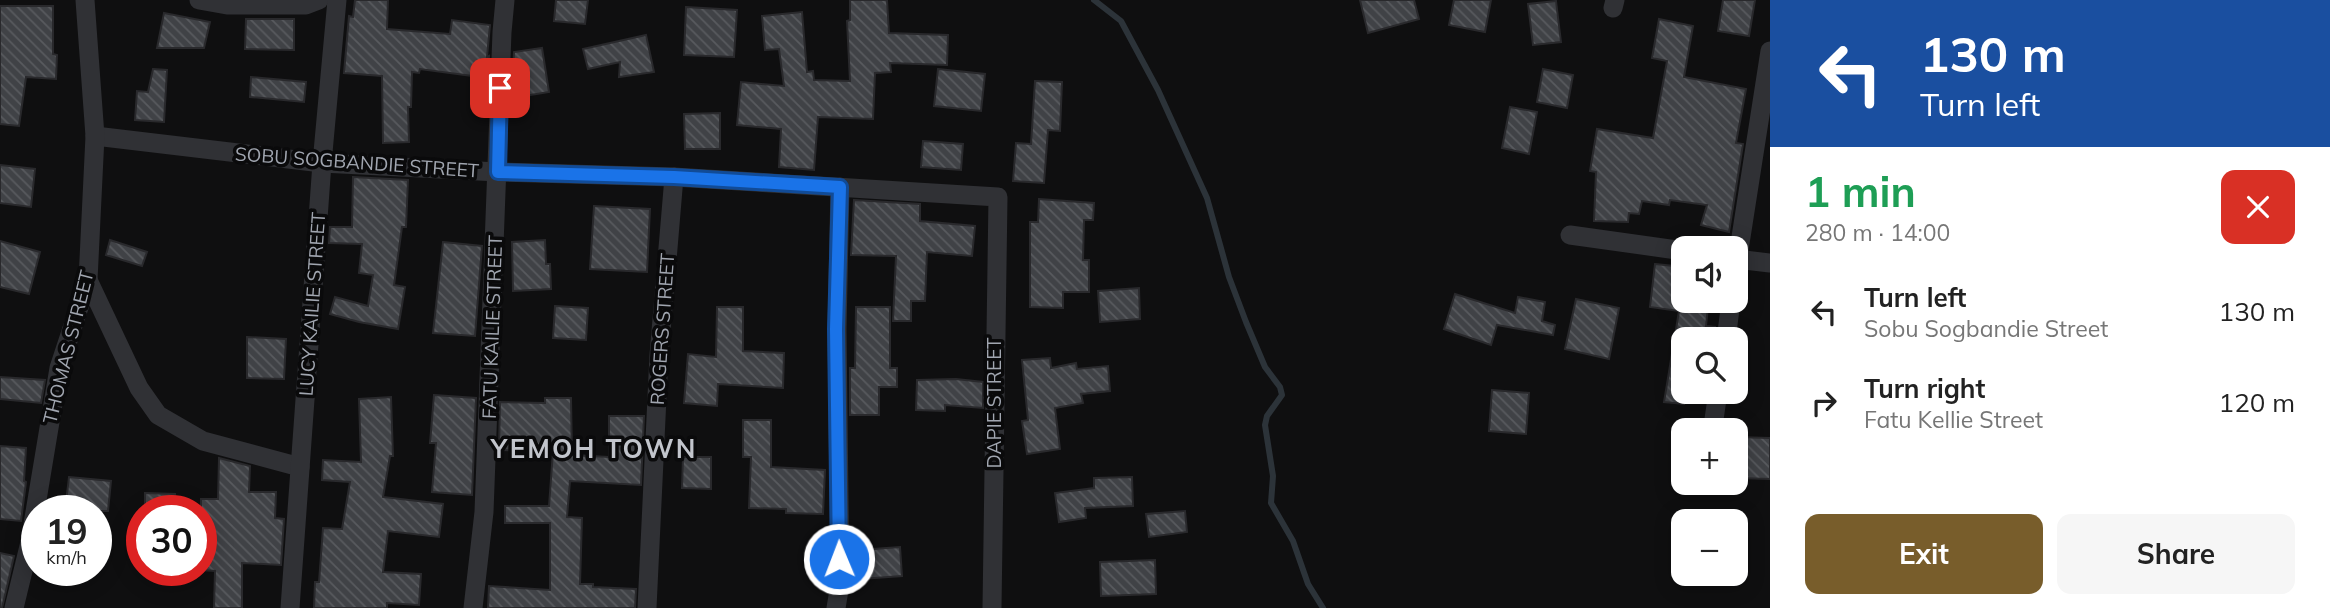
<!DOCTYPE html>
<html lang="en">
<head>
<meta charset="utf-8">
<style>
	:root { --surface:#fff; --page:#f6f6f6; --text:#222; --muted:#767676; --accent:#785d2b }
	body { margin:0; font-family:Mulish,sans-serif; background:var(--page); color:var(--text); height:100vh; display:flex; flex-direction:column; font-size:26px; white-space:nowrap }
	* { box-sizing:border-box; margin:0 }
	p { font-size:23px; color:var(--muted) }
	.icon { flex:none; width:38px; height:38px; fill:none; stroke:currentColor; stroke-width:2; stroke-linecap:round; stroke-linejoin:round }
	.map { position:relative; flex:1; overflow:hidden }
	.drawer { display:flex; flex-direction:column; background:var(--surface); width:560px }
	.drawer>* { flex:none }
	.hud { background:#1a4fa0; color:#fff; overflow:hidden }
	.controls { position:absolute; left:1671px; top:236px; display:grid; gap:14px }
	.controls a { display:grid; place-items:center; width:77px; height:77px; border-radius:14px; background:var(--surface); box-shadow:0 4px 18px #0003; font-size:35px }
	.speed { position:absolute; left:21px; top:495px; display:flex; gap:14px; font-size:35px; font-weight:700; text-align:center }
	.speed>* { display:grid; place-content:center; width:91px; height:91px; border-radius:50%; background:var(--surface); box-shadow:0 4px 18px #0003; line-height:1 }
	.speed small { font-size:18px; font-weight:400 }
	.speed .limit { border:10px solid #d22; background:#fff; color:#111 }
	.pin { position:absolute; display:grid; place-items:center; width:60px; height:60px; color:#fff; margin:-30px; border-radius:14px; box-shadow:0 4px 10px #0006 }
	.me { position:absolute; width:77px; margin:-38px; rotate:359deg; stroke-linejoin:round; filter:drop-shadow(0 0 5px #0008) }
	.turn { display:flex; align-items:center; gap:24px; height:147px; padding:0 35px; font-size:32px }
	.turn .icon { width:91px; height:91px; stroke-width:2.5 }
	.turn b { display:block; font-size:49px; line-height:60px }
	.round { display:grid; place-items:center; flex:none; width:74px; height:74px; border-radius:14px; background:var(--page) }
	.headline { display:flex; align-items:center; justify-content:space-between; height:119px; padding:0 35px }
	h1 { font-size:42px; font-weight:700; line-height:52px; color:#1e9e55 }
	.action { display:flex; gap:14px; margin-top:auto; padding:14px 35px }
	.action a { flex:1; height:80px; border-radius:14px; background:var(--accent); color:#fff; font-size:28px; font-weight:700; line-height:80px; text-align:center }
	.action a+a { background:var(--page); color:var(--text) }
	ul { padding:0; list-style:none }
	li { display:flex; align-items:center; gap:21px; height:91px; padding:0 35px }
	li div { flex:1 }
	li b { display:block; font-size:26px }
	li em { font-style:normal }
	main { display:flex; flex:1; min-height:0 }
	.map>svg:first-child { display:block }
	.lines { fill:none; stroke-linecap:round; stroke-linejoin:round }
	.stream { stroke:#2c3339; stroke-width:6 }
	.building { fill:url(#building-back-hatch); stroke:#29292c; stroke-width:2 }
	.minor { stroke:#303135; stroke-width:19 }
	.route-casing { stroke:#114b97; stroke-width:18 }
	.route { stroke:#1a73e8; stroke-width:12 }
	.labels { text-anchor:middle; stroke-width:7; stroke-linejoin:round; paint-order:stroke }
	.street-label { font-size:19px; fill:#a1a6b0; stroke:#0a0a0b }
	.district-label { font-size:26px; font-weight:bold; letter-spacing:2px; fill:#c2c5cc; stroke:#0a0a0b }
</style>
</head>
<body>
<main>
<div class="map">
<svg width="1770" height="608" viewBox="0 0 1770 608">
	<defs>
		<pattern id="building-back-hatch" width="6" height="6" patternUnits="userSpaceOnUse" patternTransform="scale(1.75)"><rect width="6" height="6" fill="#404246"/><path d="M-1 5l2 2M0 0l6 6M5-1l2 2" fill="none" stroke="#585a5e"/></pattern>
	</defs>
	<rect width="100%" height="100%" fill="#0f0f10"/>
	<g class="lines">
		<polyline class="stream" points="1094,0 1121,21 1158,90 1207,198 1229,277 1246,322 1265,367 1280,387 1282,395 1267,416 1265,425 1273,476 1271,503 1293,541 1308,584 1323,608"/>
	</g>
	<g class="building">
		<polygon points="355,0 388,0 387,29 450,34 452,20 490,25 487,57 489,56 488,78 420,69 419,73 412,72 411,107 408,107 409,142 383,143 382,76 344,73 349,16 353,17"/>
		<polygon points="556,0 588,0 585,24 554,21"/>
		<polygon points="850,0 887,0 889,33 948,35 947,65 890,63 891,72 875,73 873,119 818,117 814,170 779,167 781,129 737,125 741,82 784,86 779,49 765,50 762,16 802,12 807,72 813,71 814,80 850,81 847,21 850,20"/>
		<polygon points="1360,0 1414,0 1419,19 1368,33"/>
		<polygon points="1454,0 1491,0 1485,32 1449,25"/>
		<polygon points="1723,0 1755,0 1749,36 1718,31"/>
		<polygon points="1556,1 1561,42 1533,45 1528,4"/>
		<polygon points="0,6 53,6 53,54 57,55 56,79 26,77 19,126 0,124"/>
		<polygon points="686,7 737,10 734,57 684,55"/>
		<polygon points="164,13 210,22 204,48 157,48"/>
		<polygon points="246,19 294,19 294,50 245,49"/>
		<polygon points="1659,19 1693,26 1684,77 1746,89 1736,143 1743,144 1729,232 1701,225 1707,205 1670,200 1669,205 1642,201 1639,214 1629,213 1628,222 1594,221 1596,172 1590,171 1597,129 1653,138 1667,61 1652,58"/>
		<polygon points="646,35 654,72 619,77 620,62 588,69 583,49"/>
		<polygon points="542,48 549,92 512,98 514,52"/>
		<polygon points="153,69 167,70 164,122 135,120 137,91 148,92"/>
		<polygon points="938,69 985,74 981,111 934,106"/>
		<polygon points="1543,69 1573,75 1567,108 1537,102"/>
		<polygon points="251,77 306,82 304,102 250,97"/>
		<polygon points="1035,81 1062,82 1060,131 1048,130 1044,183 1013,181 1016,143 1031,144"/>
		<polygon points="1510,107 1537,112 1529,154 1502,148"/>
		<polygon points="720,113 720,149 685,149 684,114"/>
		<polygon points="923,141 963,144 961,170 921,167"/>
		<polygon points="0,165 35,169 31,207 0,203"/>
		<polygon points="353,177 408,180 406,227 402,227 394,285 405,287 398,329 359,322 330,314 335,297 368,306 373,275 359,273 362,244 329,243 330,227 352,227"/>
		<polygon points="1039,199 1094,203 1093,220 1084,220 1083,260 1089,260 1089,292 1063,292 1063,308 1030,307 1030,222 1038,222"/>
		<polygon points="854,200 920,204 920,221 975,226 972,256 927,252 925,301 911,301 911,321 893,321 896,256 851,255"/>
		<polygon points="594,206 650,209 647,272 590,269"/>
		<polygon points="110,240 147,252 142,266 106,255"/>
		<polygon points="545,240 546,264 550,264 551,289 513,291 512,242"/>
		<polygon points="0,241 40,252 29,294 0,287"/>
		<polygon points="443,242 482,246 475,336 433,333"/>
		<polygon points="1655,264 1684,267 1684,301 1697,301 1697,305 1708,307 1706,326 1715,327 1714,340 1684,340 1684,404 1664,402 1679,311 1650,307"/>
		<polygon points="1139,288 1140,319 1100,322 1098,291"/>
		<polygon points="1455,294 1515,313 1518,297 1545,302 1542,321 1555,325 1553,335 1497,325 1491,345 1444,329"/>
		<polygon points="1576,299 1619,308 1609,359 1565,349"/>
		<polygon points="555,306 588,308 586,340 553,338"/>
		<polygon points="717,307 743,307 743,351 784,353 783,388 718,384 717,406 684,403 688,354 716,357"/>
		<polygon points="856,307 890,307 890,368 897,368 897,387 879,387 879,415 850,415 850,368 855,368"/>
		<polygon points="247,337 286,339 284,379 247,378"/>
		<polygon points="1050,358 1051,368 1076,363 1077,369 1108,366 1110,391 1081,394 1083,403 1055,408 1060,449 1027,454 1022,421 1028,420 1022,360"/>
		<polygon points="0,377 45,380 41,403 0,399"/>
		<polygon points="956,379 983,382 983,408 945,405 945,411 916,410 917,380"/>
		<polygon points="1492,390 1529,393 1526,434 1489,431"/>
		<polygon points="434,395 476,398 472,495 432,492 436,443 430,443"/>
		<polygon points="391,397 393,456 390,456 383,497 443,504 439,537 388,531 383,572 421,574 419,605 387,603 387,608 314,608 315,582 319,582 323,528 342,529 350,482 322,480 323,460 361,462 359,399"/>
		<polygon points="545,398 571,398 572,455 609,457 609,416 644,416 641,485 570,481 567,517 582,518 580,584 593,584 593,587 636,589 635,608 488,608 489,586 550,590 550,523 505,523 505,506 549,506 553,451 499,450 500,402 545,403"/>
		<polygon points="743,420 771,420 771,467 825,470 823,514 786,513 786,509 749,508 751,457 743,457"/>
		<polygon points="1736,437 1770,438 1770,479 1736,478"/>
		<polygon points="0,446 26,448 24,481 26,482 21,521 0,519"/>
		<polygon points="683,457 711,457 711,489 682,488"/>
		<polygon points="219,458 250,466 249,492 276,492 275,518 284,519 281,565 242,563 242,608 214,608 215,571 201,570 201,499 218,499"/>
		<polygon points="69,477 111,481 108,511 65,511"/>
		<polygon points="1132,477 1133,506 1085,508 1086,518 1059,522 1055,493 1094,488 1094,478"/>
		<polygon points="145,493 175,494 174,511 145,511"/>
		<polygon points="1185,511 1187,532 1149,537 1146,514"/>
		<polygon points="900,547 902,576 861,579 859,550"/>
		<polygon points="0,553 14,556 2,608 0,608"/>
		<polygon points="1155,560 1156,594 1101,596 1100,562"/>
	</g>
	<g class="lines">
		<g class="minor">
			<polyline points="199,0 227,5 306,5 319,0"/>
			<polyline points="1613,8 1615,0"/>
			<polyline points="95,136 322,163 498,172 674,177 998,197 992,608"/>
			<polyline points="1570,235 1684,251"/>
			<polyline points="1736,259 1770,263"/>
			<polyline points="1736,269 1770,51"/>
			<polyline points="88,280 139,388 158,415 203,441 300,467"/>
			<polyline points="1726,340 1731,301"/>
			<polyline points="1713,426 1718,392"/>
			<polyline points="14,608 30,542 59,368 88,280 95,136 85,0"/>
			<polyline points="290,608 322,163 337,0"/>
			<polyline points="473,608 484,512 502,32 505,0"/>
			<polyline points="647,608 659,355 674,177"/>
			<polyline points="836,608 840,584 837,329 840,187"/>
		</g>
	</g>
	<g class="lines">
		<defs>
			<polyline id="route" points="500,88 498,172 674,177 840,187 836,329 839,559"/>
		</defs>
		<use href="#route" class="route-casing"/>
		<use href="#route" class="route"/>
	</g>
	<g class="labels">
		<g class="street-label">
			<text transform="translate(357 162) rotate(4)" y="7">SOBU SOGBANDIE STREET</text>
			<text transform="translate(312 304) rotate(-86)" y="7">LUCY KAILIE STREET</text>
			<text transform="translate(492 327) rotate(-88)" y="7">FATU KAILIE STREET</text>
			<text transform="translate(662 329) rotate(-86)" y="7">ROGERS STREET</text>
			<text transform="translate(68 347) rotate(-76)" y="7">THOMAS STREET</text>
			<text transform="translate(994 403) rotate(-90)" y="7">DAPIE STREET</text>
		</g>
		<g class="district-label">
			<text x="594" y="458">YEMOH TOWN</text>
		</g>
	</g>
</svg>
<div class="controls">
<a><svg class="icon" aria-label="sound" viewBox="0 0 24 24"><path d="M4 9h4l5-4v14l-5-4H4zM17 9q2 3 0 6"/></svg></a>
<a><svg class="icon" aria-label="search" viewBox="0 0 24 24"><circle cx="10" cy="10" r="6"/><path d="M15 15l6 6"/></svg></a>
<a>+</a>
<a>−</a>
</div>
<div class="speed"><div>19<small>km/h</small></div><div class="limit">30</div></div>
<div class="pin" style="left:500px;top:88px;background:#d93025"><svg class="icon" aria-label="arrive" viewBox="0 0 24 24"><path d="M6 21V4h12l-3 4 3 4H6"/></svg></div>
<svg class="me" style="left:839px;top:559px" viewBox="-20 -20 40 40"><circle r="17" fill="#1a73e8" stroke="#fff" stroke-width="3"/><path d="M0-11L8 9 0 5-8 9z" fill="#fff"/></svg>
</div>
<section class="drawer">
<div class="hud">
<div class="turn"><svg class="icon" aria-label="left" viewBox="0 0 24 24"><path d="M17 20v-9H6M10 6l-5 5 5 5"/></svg><div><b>130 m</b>Turn left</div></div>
</div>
<div class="headline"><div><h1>1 min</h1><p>280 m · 14:00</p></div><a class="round" style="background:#d93025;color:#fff"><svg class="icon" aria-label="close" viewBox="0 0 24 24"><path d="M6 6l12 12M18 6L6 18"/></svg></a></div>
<ul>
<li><svg class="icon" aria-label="left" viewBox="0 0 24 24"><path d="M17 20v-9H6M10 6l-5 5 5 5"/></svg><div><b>Turn left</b><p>Sobu Sogbandie Street</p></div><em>130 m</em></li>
<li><svg class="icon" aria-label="right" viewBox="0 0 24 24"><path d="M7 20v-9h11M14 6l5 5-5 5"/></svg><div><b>Turn right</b><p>Fatu Kellie Street</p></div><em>120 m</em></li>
</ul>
<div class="action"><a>Exit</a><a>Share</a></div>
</section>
</main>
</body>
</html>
